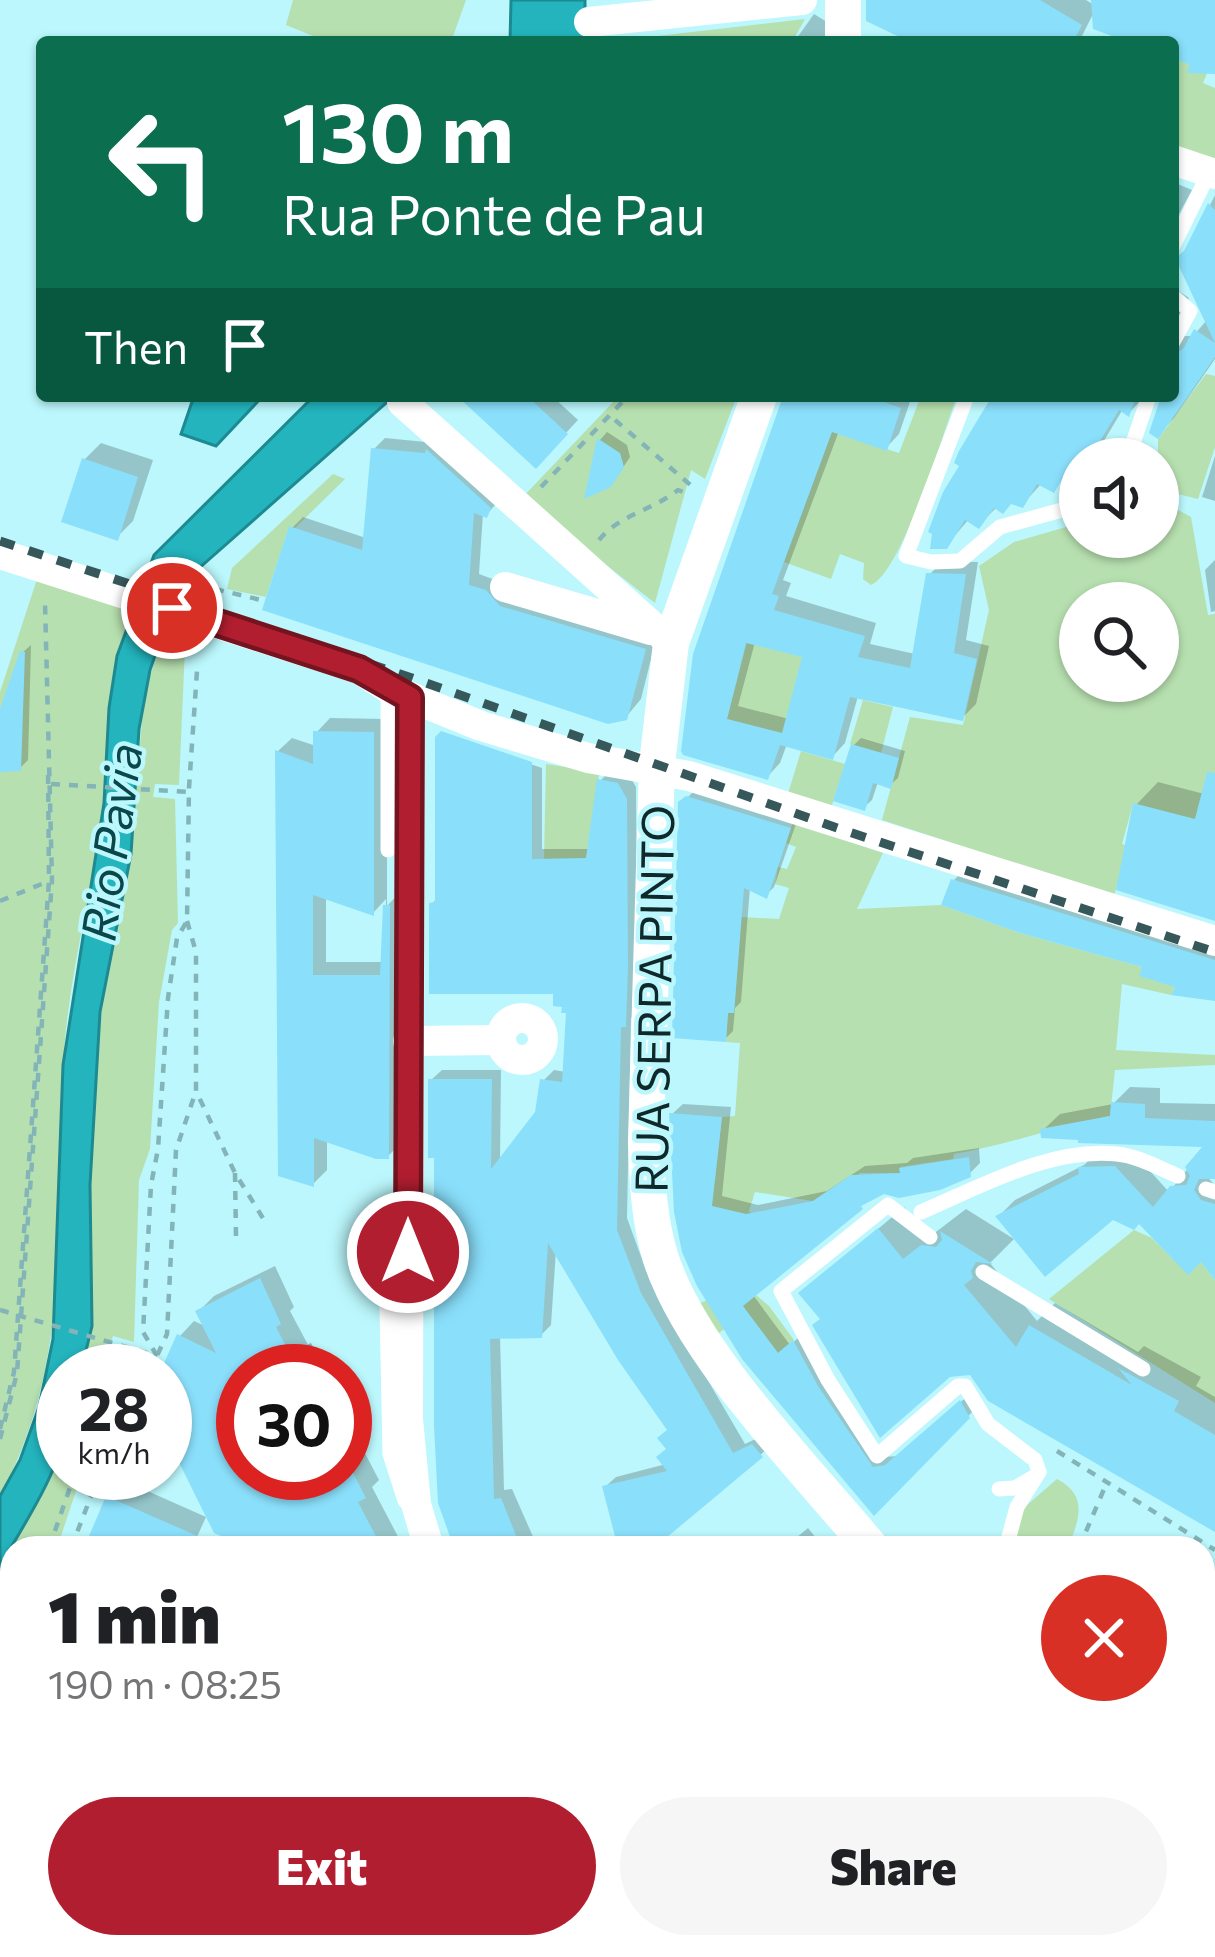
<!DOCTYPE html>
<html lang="en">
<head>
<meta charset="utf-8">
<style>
	:root { --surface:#fff; --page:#f6f6f6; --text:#202124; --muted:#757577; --accent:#b11e30 }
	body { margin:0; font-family:Commissioner,sans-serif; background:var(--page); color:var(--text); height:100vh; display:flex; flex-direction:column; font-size:45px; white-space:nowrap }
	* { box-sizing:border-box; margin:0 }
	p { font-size:39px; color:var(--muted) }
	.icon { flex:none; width:66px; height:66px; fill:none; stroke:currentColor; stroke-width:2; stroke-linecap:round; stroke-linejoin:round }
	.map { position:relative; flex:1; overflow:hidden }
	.sheet { position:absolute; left:0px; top:1536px; width:1215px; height:423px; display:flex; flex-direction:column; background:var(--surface); border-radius:36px 36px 0 0; box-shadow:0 3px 9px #0004 }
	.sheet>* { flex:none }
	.top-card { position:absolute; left:36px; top:36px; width:1143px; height:366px; border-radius:12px; box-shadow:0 3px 9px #0004; background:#0b6e4f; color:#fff; overflow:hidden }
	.tools { position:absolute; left:1059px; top:438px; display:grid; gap:24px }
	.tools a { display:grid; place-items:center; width:120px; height:120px; border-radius:50%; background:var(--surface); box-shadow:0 3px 9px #0004; font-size:60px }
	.speed { position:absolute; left:36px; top:1344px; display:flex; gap:24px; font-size:60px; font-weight:700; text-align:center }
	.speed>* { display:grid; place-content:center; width:156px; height:156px; border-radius:50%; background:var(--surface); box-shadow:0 3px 9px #0004; line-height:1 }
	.speed small { font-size:30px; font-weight:400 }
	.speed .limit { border:18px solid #d22; background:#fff; color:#111 }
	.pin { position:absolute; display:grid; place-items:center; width:102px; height:102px; color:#fff; margin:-51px; border:6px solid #fff; border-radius:50%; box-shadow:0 3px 12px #0007 }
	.me { position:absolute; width:132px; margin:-66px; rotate:0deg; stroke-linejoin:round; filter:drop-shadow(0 0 9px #0008) }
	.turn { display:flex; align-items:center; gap:42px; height:252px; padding:0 48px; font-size:54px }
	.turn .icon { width:156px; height:156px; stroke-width:2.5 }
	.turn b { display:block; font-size:84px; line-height:102px }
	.then { display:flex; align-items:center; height:114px; padding:0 48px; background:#0003; gap:24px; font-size:45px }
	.round { display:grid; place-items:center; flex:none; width:126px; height:126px; border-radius:63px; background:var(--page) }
	.headline { display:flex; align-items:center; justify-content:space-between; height:204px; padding:0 48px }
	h1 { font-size:72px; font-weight:800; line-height:90px }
	.primary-button { display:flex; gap:24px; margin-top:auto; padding:24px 48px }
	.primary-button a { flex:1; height:138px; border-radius:72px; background:var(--accent); color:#fff; font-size:48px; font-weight:800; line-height:138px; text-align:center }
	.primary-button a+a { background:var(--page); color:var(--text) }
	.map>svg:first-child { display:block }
	.green { fill:#b7e0b0; fill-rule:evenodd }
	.water { fill:#23b4bd; stroke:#1d8a91; stroke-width:3 }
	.shadow { fill:#0003; fill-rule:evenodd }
	.building { fill:#8adffb; fill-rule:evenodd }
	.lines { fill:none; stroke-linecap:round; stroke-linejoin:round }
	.path { stroke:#83b4b8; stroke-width:4.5; stroke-dasharray:9 9; stroke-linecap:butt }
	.service { stroke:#fff; stroke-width:15 }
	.pedestrian { stroke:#fff; stroke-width:21 }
	.minor { stroke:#fff; stroke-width:30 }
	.tertiary { stroke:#fff; stroke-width:36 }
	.primary { stroke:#9db9ee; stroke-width:48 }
	.rail { stroke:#37585b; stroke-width:9; stroke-dasharray:15 15; stroke-linecap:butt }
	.route-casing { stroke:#73141f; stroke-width:30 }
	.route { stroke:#b11e30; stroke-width:21 }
	.labels { text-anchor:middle; stroke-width:9; stroke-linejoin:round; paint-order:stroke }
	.street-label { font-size:45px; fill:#0f282a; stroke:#bbf7fc }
	.water-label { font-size:48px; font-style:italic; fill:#0a474b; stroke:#bbf7fc }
</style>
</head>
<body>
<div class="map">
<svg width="1215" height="1957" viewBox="0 0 1215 1957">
	<rect width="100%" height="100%" fill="#bbf7fc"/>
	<g class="green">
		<polygon points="293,0 466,0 451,42 328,42 286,25"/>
		<polygon points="805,19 792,42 605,42"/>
		<polygon points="1173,58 1208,71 1203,83 1215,88 1215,160 1173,148"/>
		<polygon points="1206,374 1215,376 1215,447 1198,499 1158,489 1158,439"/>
		<polygon points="613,396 737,396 705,479 691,470 655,603 521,499 616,399"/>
		<path d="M921,396h36c-14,37 -55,176 -86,189l-8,-6 1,-16 -24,-9 -9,25 -47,-17 51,-141 7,14 57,18z"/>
		<polygon points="333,474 345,479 295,528 289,527 266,597 227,589 232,568"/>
		<path d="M1158,499l33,18 17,98 7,-1v195l-16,-4 -5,18 -61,-19 -11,40 6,2 -14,50 -232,-76 28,-103 53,8 26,-115 -10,-44 35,-24 66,-19v14h78zM1080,603h78v78h-78z"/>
		<path d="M39,573l93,35c-11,33 -19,64 -23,98 -4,33 -1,67 -5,100 -12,87 -37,174 -41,262 -8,151 11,290 -63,428v-804z"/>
		<polygon points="168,620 186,625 179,785 155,784 153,797 175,799 178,923 172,930 159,1002 150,1149 139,1180 134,1342 113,1336 109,1347 133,1355 126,1371 81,1371 92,1326 90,1185 100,1012 131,854 144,695"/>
		<polygon points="747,642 836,666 782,733 727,719"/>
		<polygon points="863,700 893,707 881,753 850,744"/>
		<polygon points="801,751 845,764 830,811 787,797"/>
		<polygon points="546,764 578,769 600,768 586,859 544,859"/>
		<path d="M793,822l90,31 -26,56 84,-4 79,28 122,34 -2,9 13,4 2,-6 23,7 -7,14 -49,-11 -6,66 99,5v10l-100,5 -5,46c-53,10 -102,29 -156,38l-1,5 -53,8v6h-40l-29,27 -6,-7 -12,8 -58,-9 -6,19 15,17 -23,54 28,24 25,34 -16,13 -31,-41 -32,24 -18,-31 40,-21 -30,-79 8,-25 7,-63 13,-1 5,-73 -14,-1 2,-29h6l7,-96 38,2 10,-31 -14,-4 3,-17 9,2 9,-22 -10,-4z"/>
		<polygon points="1134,1230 1152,1238 1188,1274 1201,1262 1215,1280 1215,1403 1049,1299"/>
		<polygon points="63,1437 63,1473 82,1473 57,1548 12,1548 12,1653 2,1669 0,1566 29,1516"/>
		<path d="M1057,1479c32,17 22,40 11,69h-48l-6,-7 5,-29z"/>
		<polygon points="1203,1670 1215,1674 1215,1810 1203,1817"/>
	</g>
	<g class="water">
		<polygon points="511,0 585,0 585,42 510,42"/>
		<polygon points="194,396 263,396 216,446 181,434"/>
		<path d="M314,396h80l-214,189 -30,85 -11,59 -8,125 -31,158 -10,173 2,141 -11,45h-18c0,22 3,46 0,67 -6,37 -44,95 -63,128v-70l20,-36 19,-53 14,-68 10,-274 41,-262 5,-95 8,-52 37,-101z"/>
	</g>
	<g class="shadow">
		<polygon points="870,0 1086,0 1094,5 1094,0 1215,0 1215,68 1173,55 1173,42 1136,42 1094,12 1079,42 918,42"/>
		<polygon points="814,14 827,22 828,42 794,42"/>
		<polygon points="1173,182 1192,190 1173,225"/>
		<polygon points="1215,195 1215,359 1174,418 1157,435 1163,396 1173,396 1173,287 1189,298 1176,322 1183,336 1193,336 1207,320 1188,249"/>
		<polygon points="467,396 552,396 578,420 536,465"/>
		<path d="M786,396h126l-13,38 -13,14 -47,-17 -56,149 8,3 -5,13 90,27 -6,21 45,10 14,-79 14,-14 35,1 -12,78 23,6 -13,58 -14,14 -104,-22 -13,47 -13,14 -45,-13 -7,19 -13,14 -82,-24zM755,642l51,13 -17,64 -51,-13z"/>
		<polygon points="995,396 1145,396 1129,413 1123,409 1093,459 1080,459 1078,474 1072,470 1053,489 1042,483 1022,505 1011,501 997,507 979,525 969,519 946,546"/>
		<polygon points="607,432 627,445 630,457 618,475 588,494 600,440"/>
		<polygon points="385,438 436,443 497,503 487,514 483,513 479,574 656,639 641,699 626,717 292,528 303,517 366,538 374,449"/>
		<polygon points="101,443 153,460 133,521 117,537 84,460"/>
		<polygon points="1215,456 1215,501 1202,497"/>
		<polygon points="1215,560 1215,611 1211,612 1205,570"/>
		<polygon points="31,645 28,760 20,768 0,769 0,718 22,653"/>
		<path d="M330,718l57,1v187l13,-14 2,250 -14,14 -61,-16v30l-14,14 -35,-433 14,-13 24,8v-13zM326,896l47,17 13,-14 -2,63h-58z"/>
		<polygon points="445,732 445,735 542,768 542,849 591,849 600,781 611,770 628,773 636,787 637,953 635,1013 631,1018 627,1218 650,1281 745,1444 764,1435 772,1445 649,1548 621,1548 605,1487 616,1477 666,1464 670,1430 556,1250 551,1325 541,1335 500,1336 504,1490 512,1489 538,1548 457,1548 431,1080 442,1070 501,1070 500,1161 538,1113 543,1081 554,1070 566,1072 569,1010 556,991 432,904 438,897 438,738"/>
		<polygon points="861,738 905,751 898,778 890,785 878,782 872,800 864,807 853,746"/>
		<polygon points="1158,782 1212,796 1215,793 1215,919 1136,805"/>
		<polygon points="696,789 797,821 774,887 766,895 750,887 741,1002 735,1008 733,1031 725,1039 681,804"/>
		<polygon points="976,858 1215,931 1215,998 1179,985 1146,965 954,880"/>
		<polygon points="1130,1087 1160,1088 1160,1103 1215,1104 1215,1175 1202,1172 1215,1185 1215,1276 1201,1258 1139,1220 1113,1216 999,1216 1015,1200 1084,1165 1098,1152 1132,1151 1169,1192 1208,1144 1043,1130 1060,1114 1113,1104"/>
		<polygon points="683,1104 731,1107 722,1196 758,1205 827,1191 865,1166 907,1163 913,1158 979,1148 980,1163 969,1174 884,1190 872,1197 753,1295 790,1345 805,1332 882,1457 899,1456 971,1393 979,1405 874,1512 745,1357 672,1114"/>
		<polygon points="904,1207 928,1238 966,1209 1014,1239 990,1263 1037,1321 1055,1303 1138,1352 1144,1346 1201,1377 1196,1386 1215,1397 1215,1528 973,1373 823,1318 802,1293"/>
		<polygon points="275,1266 294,1307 290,1311 322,1371 243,1371 243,1473 345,1473 345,1415 379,1480 372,1487 404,1548 257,1548 165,1427 164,1371 180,1336 194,1321 207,1327 199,1311 214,1296"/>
		<polygon points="125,1481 206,1517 192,1548 87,1548 109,1498"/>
		<polygon points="808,1528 824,1548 784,1548"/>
		<polygon points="1203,1704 1212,1714 1203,1723"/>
		<polygon points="1203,1784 1215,1798 1215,1913 1203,1899"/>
		<polygon points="0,1832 12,1835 12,1947 288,1947 306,1954 0,1957"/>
		<polygon points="373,1947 419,1947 439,1957 368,1957"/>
		<polygon points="722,1947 954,1947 970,1957 720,1957"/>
		<polygon points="1090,1947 1192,1947 1200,1957 1098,1957"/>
	</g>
	<g class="building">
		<polygon points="866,0 1040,0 1082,25 1073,42 910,42 866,21"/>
		<polygon points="1091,0 1215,0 1215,74 1187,73 1190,65 1173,58 1173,42 1128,42 1093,29"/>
		<polygon points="1208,203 1215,210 1215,357 1158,439 1149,433 1161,396 1173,396 1173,354 1183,349 1194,329 1215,343 1175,258 1184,251"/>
		<polygon points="457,396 527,396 568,434 536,469"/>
		<path d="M783,396h84l34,12 -14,43 -55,-19 -60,162 7,2 -5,14 91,26 -7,21 52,11 16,-95 40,1 -12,79 23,6 -14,62 -113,-24 -17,63 -53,-15 -12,35 -85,-25 -2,-4 12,-97zM746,643l56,14 -20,76 -55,-14z"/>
		<polygon points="992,396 1136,396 1129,417 1119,410 1089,459 1080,459 1078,478 1067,471 1054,493 1037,484 1023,508 1011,504 1003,514 994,508 979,529 965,520 947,549 930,549 932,534 928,532 943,492 959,466 954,463 959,451"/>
		<polygon points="597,438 620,453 624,467 611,487 584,499"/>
		<polygon points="371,448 425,453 426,449 491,508 487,518 474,513 469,585 486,590 500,606 646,649 627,720 608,724 262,610 289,526 362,550"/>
		<polygon points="82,458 138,477 118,541 61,522"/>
		<polygon points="20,651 25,652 21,771 0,772 0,709"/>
		<polygon points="313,731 374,732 374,916 313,895 313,975 380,975 383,905 390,905 389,1159 376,1159 314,1138 314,1187 278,1176 275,750 313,764"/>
		<polygon points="441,731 532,762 532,859 586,858 597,779 618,783 627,799 628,966 626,1027 621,1027 617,1230 641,1293 733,1453 752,1444 763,1457 654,1548 618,1548 602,1486 667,1471 656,1457 666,1449 657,1438 667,1430 618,1360 548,1243 542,1338 490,1339 494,1499 501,1498 521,1548 454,1548 438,1503 434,1426 434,1158 428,1158 428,1079 492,1079 491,1169 535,1112 540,1079 562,1082 566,1013 561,1013 562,1007 553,1006 553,994 429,994 429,903 435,902 435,737"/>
		<polygon points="851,744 899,758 891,789 873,783 865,811 833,801"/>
		<polygon points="1207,772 1215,773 1215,921 1116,890 1133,803 1195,819"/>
		<polygon points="686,796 791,828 767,899 744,888 734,1013 728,1013 726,1042 672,1038 678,802"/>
		<polygon points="951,879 1215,960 1215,1001 1171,995 1175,987 1139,976 1142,967 1020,933 941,905"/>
		<polygon points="1111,1102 1145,1104 1145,1118 1215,1121 1215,1179 1199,1179 1194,1190 1201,1200 1215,1204 1215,1280 1201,1262 1188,1275 1139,1224 1134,1230 1113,1220 1045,1277 995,1216 1079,1174 1078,1167 1115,1166 1153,1207 1170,1186 1186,1185 1190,1176 1185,1167 1202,1147 1078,1143 1078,1140 1041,1138 1040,1129 1110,1116"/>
		<polygon points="669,1113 722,1117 712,1206 746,1214 813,1201 851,1175 900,1173 899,1168 969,1157 971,1177 940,1190 899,1198 884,1194 861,1206 863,1209 743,1306 778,1353 793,1340 818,1386 873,1467 885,1465 960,1400 970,1418 874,1516 742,1359 697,1286 682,1252 674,1212"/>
		<polygon points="878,1228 903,1259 921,1245 936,1247 942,1240 940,1231 993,1264 976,1262 971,1271 973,1278 964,1285 1016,1347 1029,1325 1132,1385 1118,1368 1179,1401 1174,1411 1215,1435 1215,1532 988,1401 970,1375 950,1377 880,1438 812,1325 820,1319 798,1293"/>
		<polygon points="260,1278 281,1324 276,1327 299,1371 243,1371 243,1473 353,1473 366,1498 358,1502 382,1548 249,1548 214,1533 165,1434 165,1361 177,1334 216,1353 195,1311"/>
		<polygon points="106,1496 225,1548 84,1548"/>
	</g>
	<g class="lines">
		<g class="path">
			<polyline points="615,420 694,488"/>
			<polyline points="541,487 628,396"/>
			<path d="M599,540c20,-25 54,-30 79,-50l13,5"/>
			<polyline points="215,589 261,600"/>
			<polyline points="51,784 189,792"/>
			<polyline points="0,901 49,881"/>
			<polyline points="187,921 196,952 196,1091 235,1173 266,1223"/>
			<polyline points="235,1173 236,1238"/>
			<polyline points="0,1310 157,1356"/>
			<polyline points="309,1344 323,1371"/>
			<polyline points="302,1348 314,1371"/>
			<polyline points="157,1356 143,1332 151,1185 158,1149 168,998 177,938 187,921 189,788 197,671"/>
			<polyline points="150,1371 167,1334 176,1150 196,1091"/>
			<polyline points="0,1429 14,1372 49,881 48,768"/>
			<polyline points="0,1439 17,1373 52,880 45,602"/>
			<polyline points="1057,1451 1215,1550"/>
			<polyline points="49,1548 75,1473"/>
			<polyline points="71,1548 100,1473"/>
			<polyline points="1079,1548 1107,1482"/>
			<polyline points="1206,1569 1215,1556"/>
			<polyline points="0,1663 12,1640"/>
			<polyline points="0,1925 12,1929"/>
			<polyline points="52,1947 76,1957"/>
		</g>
		<g class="service">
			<polyline points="1173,246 1209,173"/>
			<polyline points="1173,296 1190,311 1173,342"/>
			<polyline points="967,396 906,556 931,562 960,561 1000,527 1080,505"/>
			<polyline points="1122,459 1133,443 1149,396"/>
			<polyline points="388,688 388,850"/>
			<polyline points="1206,1189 1215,1192"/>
			<path d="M921,1212c59,-25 129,-65 196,-58 21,2 42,14 61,22"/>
			<polyline points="930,1237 888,1205 781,1291 828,1380 877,1456 958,1386 965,1386 988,1424 1035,1460 1039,1472"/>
			<polyline points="386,1262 390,1454 405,1501"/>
			<polyline points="983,1272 1143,1369"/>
			<polyline points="999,1489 1015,1488 1032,1478"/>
			<polyline points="1006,1548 1017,1507 1039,1472"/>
			<polyline points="0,1815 12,1820"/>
			<polyline points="1002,1947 1011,1957"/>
		</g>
		<polyline class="pedestrian" points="947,1947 955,1957"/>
		<g class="minor">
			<polyline points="589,22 802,0"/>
			<polyline points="1173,160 1215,174"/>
			<polyline points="402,402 671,643"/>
			<polyline points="0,554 359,669 388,688 481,726 588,758 689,776 1215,941"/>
			<polyline points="505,587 651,630"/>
			<polyline points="410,698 408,1419 416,1504 429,1548"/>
			<circle cx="522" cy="1039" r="21"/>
			<polyline points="408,1041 501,1040"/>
			<polyline points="1203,1616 1215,1599"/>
			<polyline points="603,1947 609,1957"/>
			<polyline points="649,1947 659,1957"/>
			<polyline points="323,1957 327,1947"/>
		</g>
		<g class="tertiary">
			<polyline points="843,42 843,0"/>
			<path d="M759,396l-88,247 -14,121 -11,377c1,40 3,80 15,118 32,97 144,209 210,289"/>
			<polyline points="1203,1947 1211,1957"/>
		</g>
		<g class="primary">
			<polyline points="0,1725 12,1731"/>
			<polyline points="442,1947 466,1957"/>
			<polyline points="510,1947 544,1957"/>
		</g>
		<polyline class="rail" points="0,541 409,677 840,829 1215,952"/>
	</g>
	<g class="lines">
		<defs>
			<polyline id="route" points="172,608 359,669 410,698 408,1252"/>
		</defs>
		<use href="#route" class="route-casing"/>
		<use href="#route" class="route"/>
	</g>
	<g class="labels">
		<g class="street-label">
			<text transform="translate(655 999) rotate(-89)" y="16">RUA SERPA PINTO</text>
		</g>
		<g class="water-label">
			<text transform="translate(112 842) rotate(-82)" y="17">Rio Pavia</text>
		</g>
	</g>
</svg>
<div class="tools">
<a><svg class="icon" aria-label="sound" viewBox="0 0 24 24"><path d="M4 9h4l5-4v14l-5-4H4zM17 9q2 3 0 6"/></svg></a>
<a><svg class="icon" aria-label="search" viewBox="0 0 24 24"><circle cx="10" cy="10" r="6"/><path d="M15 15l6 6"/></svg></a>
</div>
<div class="speed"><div>28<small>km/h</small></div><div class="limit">30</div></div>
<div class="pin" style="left:172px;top:608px;background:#d93025"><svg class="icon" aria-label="arrive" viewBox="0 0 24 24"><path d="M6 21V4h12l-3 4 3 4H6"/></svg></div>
<svg class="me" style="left:408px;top:1252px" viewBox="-20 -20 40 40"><circle r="17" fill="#b11e30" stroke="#fff" stroke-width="3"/><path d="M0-11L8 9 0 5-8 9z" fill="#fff"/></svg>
<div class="top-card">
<div class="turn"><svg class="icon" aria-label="left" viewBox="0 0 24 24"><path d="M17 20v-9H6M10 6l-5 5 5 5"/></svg><div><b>130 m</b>Rua Ponte de Pau</div></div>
<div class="then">Then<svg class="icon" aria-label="arrive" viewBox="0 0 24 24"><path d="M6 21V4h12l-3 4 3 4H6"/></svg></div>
</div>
<section class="sheet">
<div class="headline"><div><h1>1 min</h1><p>190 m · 08:25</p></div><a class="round" style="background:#d93025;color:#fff"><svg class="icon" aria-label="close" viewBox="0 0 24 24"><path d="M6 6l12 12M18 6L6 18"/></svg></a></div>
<div class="primary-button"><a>Exit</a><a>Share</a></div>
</section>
</div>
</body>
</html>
